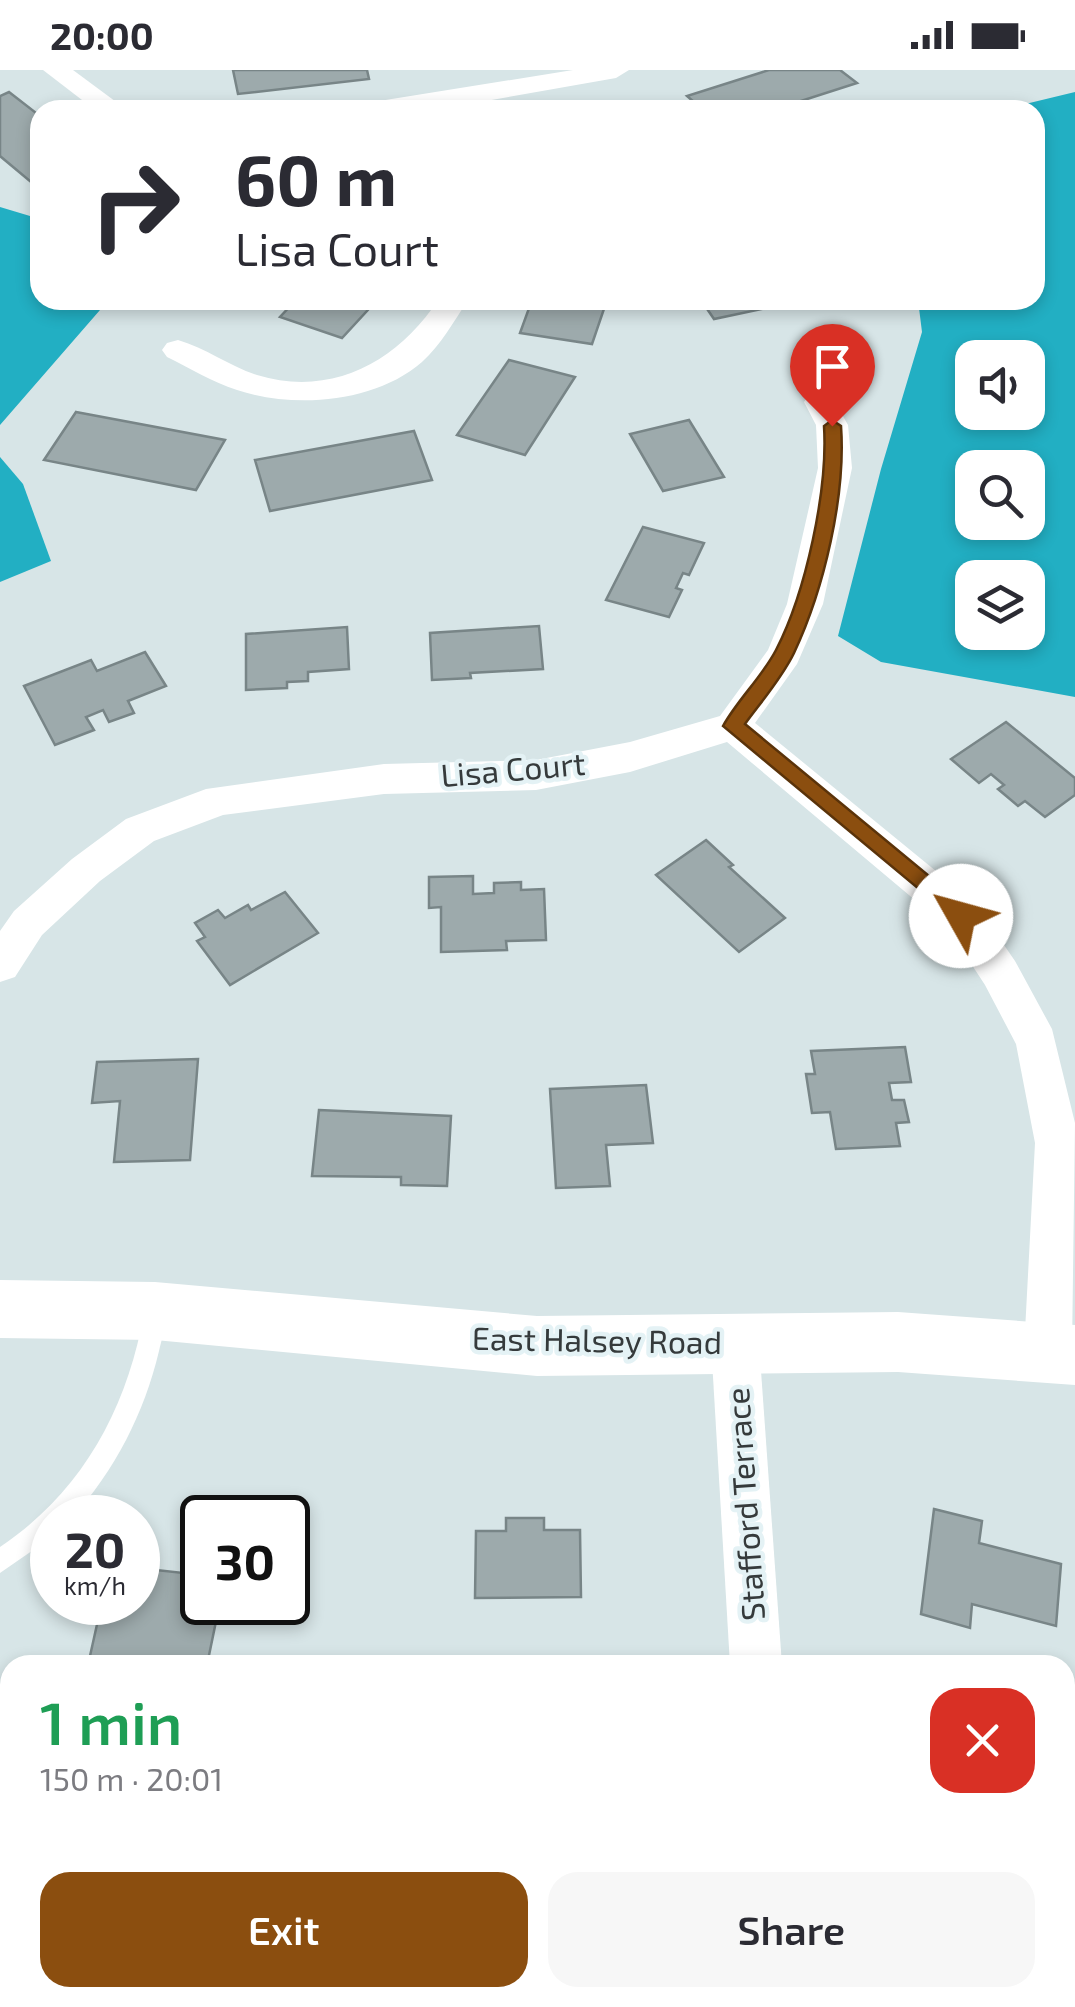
<!DOCTYPE html>
<html lang="en">
<head>
<meta charset="utf-8">
<style>
	:root { --surface:#fff; --page:#f7f7f7; --text:#2b2b33; --muted:#7c7c81; --accent:#8b4e0f }
	body { margin:0; font-family:"Exo 2",sans-serif; background:var(--page); color:var(--text); height:100vh; display:flex; flex-direction:column; font-size:38px; white-space:nowrap }
	* { box-sizing:border-box; margin:0 }
	p { font-size:32px; color:var(--muted) }
	.icon { flex:none; width:55px; height:55px; fill:none; stroke:currentColor; stroke-width:2; stroke-linecap:round; stroke-linejoin:round }
	.map { position:relative; flex:1; overflow:hidden }
	.side { position:absolute; left:0px; top:1585px; width:1075px; height:352px; display:flex; flex-direction:column; background:var(--surface); border-radius:30px 30px 0 0; box-shadow:0 5px 15px #0003 }
	.side>* { flex:none }
	.hud { position:absolute; left:30px; top:30px; width:1015px; height:210px; border-radius:30px; box-shadow:0 5px 15px #0003; background:#fff; color:var(--text); overflow:hidden }
	.controls { position:absolute; left:955px; top:270px; display:grid; gap:20px }
	.controls a { display:grid; place-items:center; width:90px; height:90px; border-radius:20px; background:var(--surface); box-shadow:0 5px 15px #0003; font-size:50px }
	.speed { position:absolute; left:30px; top:1425px; display:flex; gap:20px; font-size:50px; font-weight:700; text-align:center }
	.speed>* { display:grid; place-content:center; width:130px; height:130px; border-radius:50%; background:var(--surface); box-shadow:0 5px 15px #0003; line-height:1 }
	.speed small { font-size:25px; font-weight:400 }
	.speed .limit { border:5px solid #111; border-radius:15px; background:#fff; color:#111 }
	.pin { position:absolute; display:grid; place-items:center; width:85px; height:85px; color:#fff; margin:-102px -42px; border-radius:50% 50% 50% 0; rotate:-45deg; box-shadow:0 0 10px #0007 }
	.pin .icon { rotate:45deg }
	.me { position:absolute; width:110px; margin:-55px; rotate:308deg; stroke-linejoin:round; filter:drop-shadow(0 0 8px #0008) }
	.turn { display:flex; align-items:center; gap:35px; height:210px; padding:0 40px; font-size:45px }
	.turn .icon { width:130px; height:130px; stroke-width:2.5 }
	.turn b { display:block; font-size:70px; line-height:85px }
	.round { display:grid; place-items:center; flex:none; width:105px; height:105px; border-radius:30px; background:var(--page) }
	.summary { display:flex; align-items:center; justify-content:space-between; height:170px; padding:0 40px }
	h1 { font-size:60px; font-weight:600; line-height:75px; color:#1e9e55 }
	.cta { display:flex; gap:20px; margin-top:auto; padding:20px 40px }
	.cta a { flex:1; height:115px; border-radius:30px; background:var(--accent); color:#fff; font-size:40px; font-weight:600; line-height:115px; text-align:center }
	.cta a+a { background:var(--page); color:var(--text) }
	.status { display:flex; justify-content:space-between; align-items:center; height:70px; padding:0 50px; background:var(--surface); direction:ltr }
	.status svg { height:28px; fill:currentColor }
	.map>svg:first-child { display:block }
	.forest { fill:#22afc3; fill-rule:evenodd }
	.building { fill:#9daaac; stroke:#788587; stroke-width:2.5 }
	.lines { fill:none; stroke-linecap:round; stroke-linejoin:round }
	.lane { fill:#fff; fill-rule:evenodd }
	.street { fill:#fff; fill-rule:evenodd }
	.secondary { fill:#fff; fill-rule:evenodd }
	.route { fill:#8b4e0f; stroke:#5a330a; stroke-width:2.5 }
	.labels { text-anchor:middle; stroke-width:9; stroke-linejoin:round; paint-order:stroke }
	.street-label { font-size:32px; fill:#353a3b; stroke:#e4f2f5 }
</style>
</head>
<body>
<div class="status"><b>20:00</b><svg viewBox="0 0 49 12"><path d="M0 12V9h3v3zM5 12V6h3v6zM10 12V3h3v9zM15 12V0h3v12zM26 1h20v11H26zM47 4h2v5h-2z"/></svg></div>
<div class="map">
<svg width="1075" height="1937" viewBox="0 0 1075 1937">
	<rect width="100%" height="100%" fill="#d7e5e7"/>
	<g class="forest">
		<path d="M1075,22v605l-194,-35 -43,-26 43,-167 41,-137 -4,-32h117v-190h-123l16,-4 81,2zM972,288h56v54h-56zM972,398h56v54h-56zM972,508h56v54h-56z"/>
		<polygon points="0,137 40,149 40,230 127,230 100,240 0,355"/>
		<polygon points="0,387 23,414 51,491 0,512"/>
		<polygon points="10,1863 10,1928 171,1928 164,1937 0,1937 0,1874"/>
	</g>
	<g class="building">
		<polygon points="233,0 367,0 369,9 238,24"/>
		<polygon points="769,0 840,0 857,13 773,40 703,40 687,26"/>
		<polygon points="9,22 40,46 40,115 37,117 0,86 0,26"/>
		<polygon points="296,230 377,230 342,268 280,247"/>
		<polygon points="532,230 607,230 592,274 520,263"/>
		<polygon points="701,230 804,230 714,249"/>
		<polygon points="509,290 575,307 525,385 457,365"/>
		<polygon points="76,342 225,370 196,420 44,390"/>
		<polygon points="689,350 724,407 663,421 630,364"/>
		<polygon points="414,361 432,410 270,441 255,390"/>
		<polygon points="643,457 704,473 689,505 683,503 676,518 682,520 669,547 606,530"/>
		<polygon points="539,556 543,599 470,603 471,608 432,610 430,563"/>
		<polygon points="347,557 349,599 308,602 308,611 287,612 287,618 246,620 246,564"/>
		<polygon points="145,582 166,616 128,631 134,643 109,652 103,640 86,647 94,660 55,675 24,616 91,590 97,601"/>
		<polygon points="1006,652 1075,708 1075,725 1045,747 1025,731 1018,736 998,719 1004,715 991,704 979,713 951,689"/>
		<polygon points="706,770 733,795 729,797 785,848 739,882 656,805"/>
		<polygon points="473,806 473,824 494,823 494,813 521,812 521,820 544,819 546,870 506,871 507,880 441,882 441,837 429,838 429,807"/>
		<polygon points="285,822 318,863 230,915 197,871 205,867 195,853 218,840 225,848 248,835 251,840"/>
		<polygon points="905,977 911,1012 889,1013 892,1030 904,1030 909,1052 896,1053 900,1076 836,1079 830,1042 812,1043 806,1004 815,1004 811,981"/>
		<polygon points="198,989 190,1090 114,1092 120,1031 92,1033 97,992"/>
		<polygon points="646,1015 653,1073 606,1075 610,1116 556,1118 550,1019"/>
		<polygon points="319,1040 451,1046 447,1116 401,1115 401,1107 312,1106"/>
		<polygon points="934,1439 982,1451 979,1473 1061,1494 1056,1556 972,1534 970,1558 921,1544"/>
		<polygon points="506,1448 544,1448 544,1460 580,1460 581,1527 475,1528 476,1461 506,1461"/>
		<polygon points="138,1498 202,1505 202,1532 220,1532 207,1595 88,1595 102,1532 138,1532"/>
	</g>
	<g class="lines">
		<path class="lane" d="M155,1232l8,3c6,14 -1,32 -4,46 -15,63 -44,119 -87,167h-20v19l-52,36v-26c82,-55 127,-138 144,-234l3,-8z"/>
		<g class="street">
			<polygon points="43,0 73,0 127,40 95,40"/>
			<polygon points="573,0 629,0 616,8 435,40 359,40 373,32"/>
			<path d="M438,230h30c-14,21 -27,45 -46,62 -47,41 -128,47 -185,28 -25,-8 -47,-22 -70,-33l-5,-7 5,-7 11,-3c28,8 51,26 79,35 75,23 141,-14 181,-75z"/>
			<polygon points="820,322 831,325 848,355 852,398 823,534 797,594 755,653 975,833 1015,891 1052,959 1075,1053 1072,1280 1065,1296 1048,1303 1031,1296 1024,1280 1035,1073 1016,974 985,915 947,857 727,672 630,702 536,720 384,724 223,745 154,771 100,811 42,865 15,907 0,912 0,861 14,841 72,789 126,749 206,719 384,694 536,690 630,672 720,646 768,580 787,534 818,398 816,355 804,332 809,325"/>
			<polygon points="735,1250 752,1257 759,1273 782,1595 730,1595 711,1273 718,1257"/>
			<rect x="732" y="1928" width="58" height="9"/>
		</g>
		<polygon class="secondary" points="0,1210 155,1212 537,1246 898,1242 1075,1255 1075,1315 898,1302 537,1306 155,1270 0,1268"/>
	</g>
	<path class="route" d="M832,350l9,6c5,70 -17,163 -47,227 -12,25 -33,49 -49,71l224,185 3,7 -3,6 -8,2 -238,-198c15,-27 39,-49 53,-76 30,-58 52,-160 48,-224z"/>
	<g class="labels">
		<g class="street-label">
			<text transform="translate(513 700) rotate(-5)" y="11">Lisa Court</text>
			<text transform="translate(597 1271) rotate(1)" y="11">East Halsey Road</text>
			<text transform="translate(746 1434) rotate(-94)" y="11">Stafford Terrace</text>
		</g>
	</g>
</svg>
<div class="controls">
<a><svg class="icon" aria-label="sound" viewBox="0 0 24 24"><path d="M4 9h4l5-4v14l-5-4H4zM17 9q2 3 0 6"/></svg></a>
<a><svg class="icon" aria-label="search" viewBox="0 0 24 24"><circle cx="10" cy="10" r="6"/><path d="M15 15l6 6"/></svg></a>
<a><svg class="icon" aria-label="layers" viewBox="0 0 24 24"><path d="M12 4l9 5-9 5-9-5zM3 14l9 5 9-5"/></svg></a>
</div>
<div class="speed"><div>20<small>km/h</small></div><div class="limit">30</div></div>
<div class="pin" style="left:832px;top:356px;background:#d93025"><svg class="icon" aria-label="arrive" viewBox="0 0 24 24"><path d="M6 21V4h12l-3 4 3 4H6"/></svg></div>
<svg class="me" style="left:961px;top:846px" viewBox="-20 -20 40 40"><circle r="19" fill="#fff"/><path d="M0-13L10 11 0 6-10 11z" fill="#8b4e0f"/></svg>
<div class="hud">
<div class="turn"><svg class="icon" aria-label="right" viewBox="0 0 24 24"><path d="M7 20v-9h11M14 6l5 5-5 5"/></svg><div><b>60 m</b>Lisa Court</div></div>
</div>
<section class="side">
<div class="summary"><div><h1>1 min</h1><p>150 m · 20:01</p></div><a class="round" style="background:#d93025;color:#fff"><svg class="icon" aria-label="close" viewBox="0 0 24 24"><path d="M6 6l12 12M18 6L6 18"/></svg></a></div>
<div class="cta"><a>Exit</a><a>Share</a></div>
</section>
</div>
</body>
</html>
